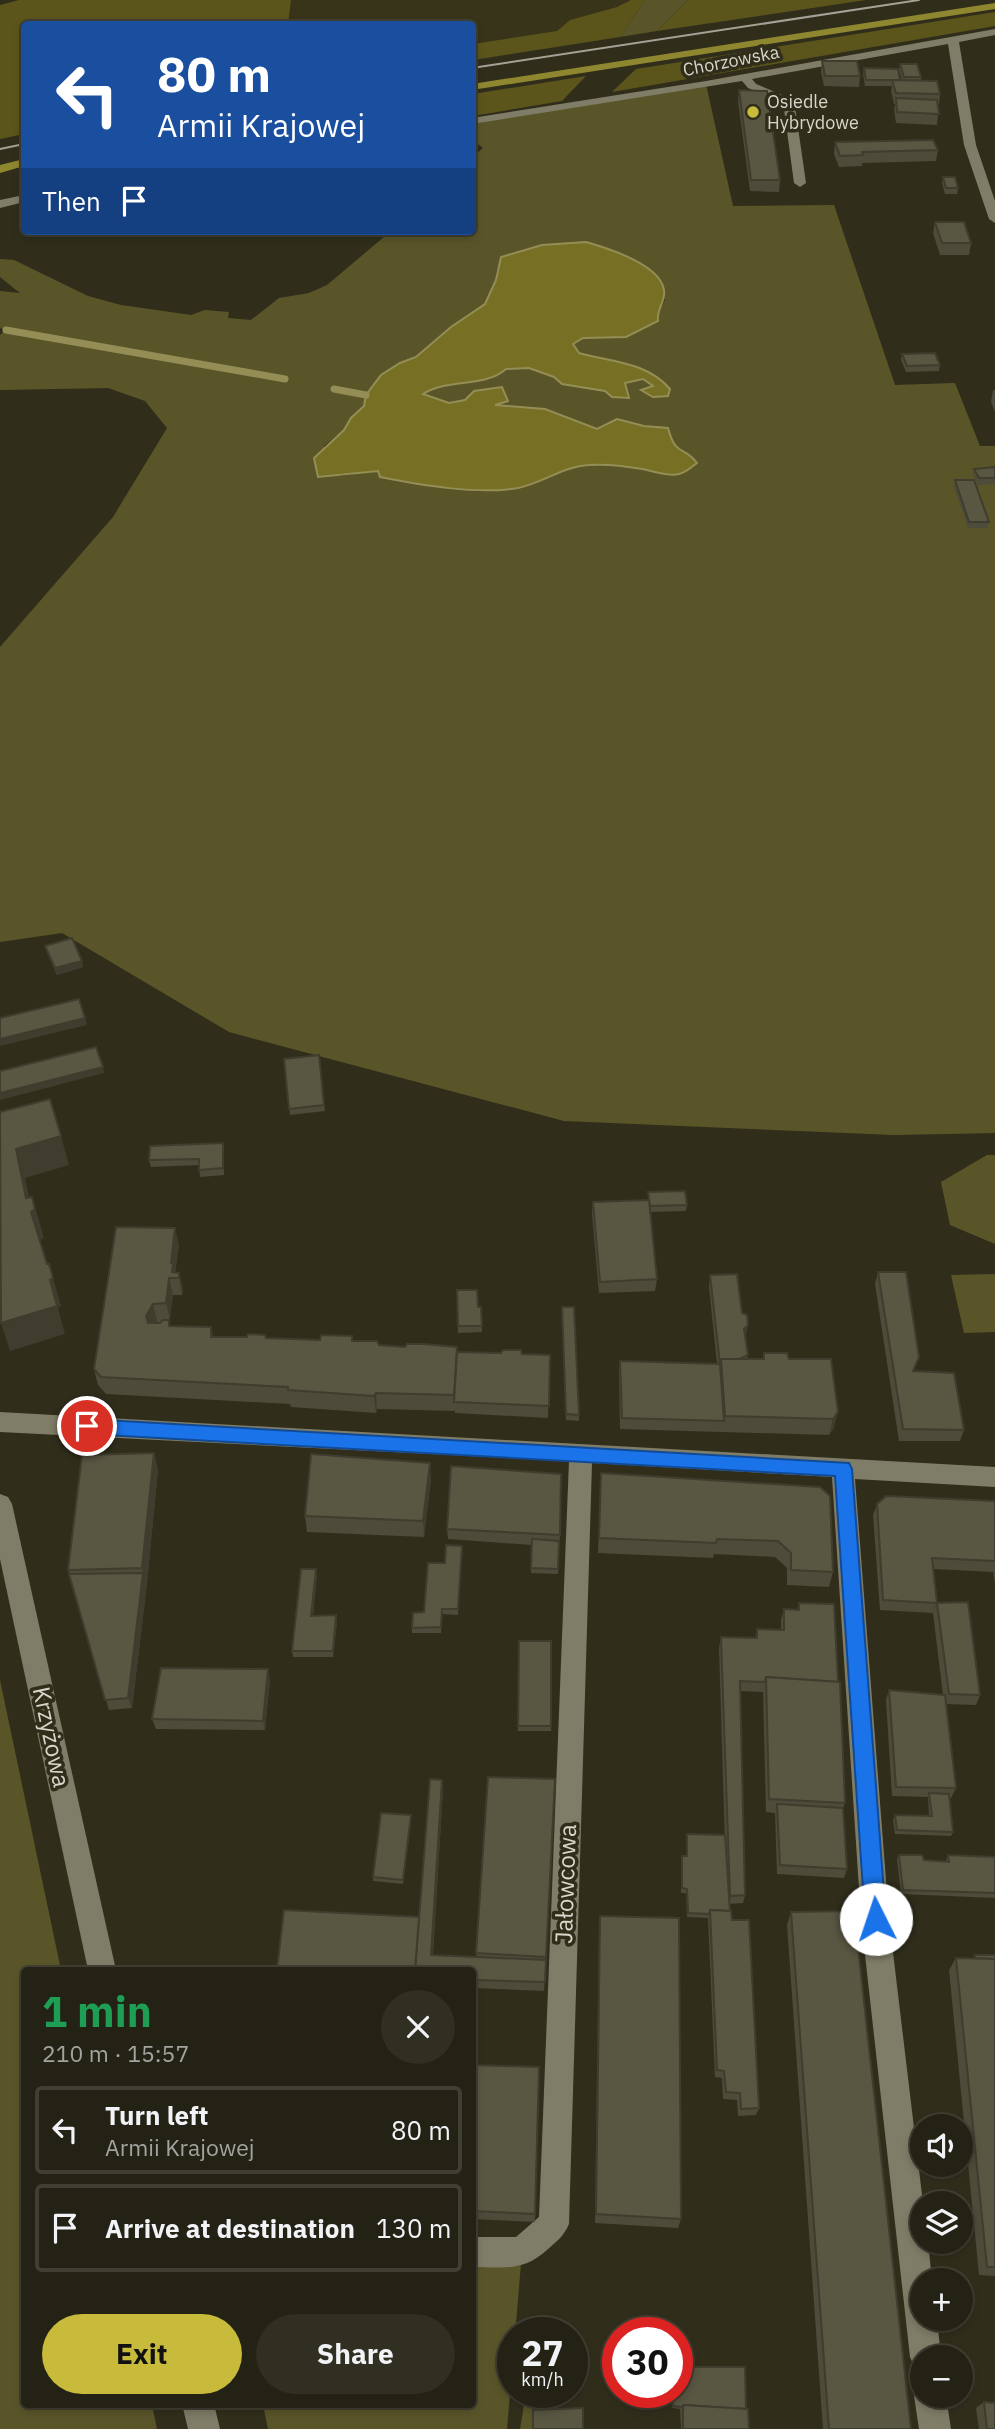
<!DOCTYPE html>
<html lang="en">
<head>
<meta charset="utf-8">
<style>
	:root { --surface:#242214; --page:#302f22; --text:#f1f3f6; --muted:#a3a4a0; --line:#413f34; --accent:#c8bb3b }
	body { margin:0; font-family:"IBM Plex Sans",sans-serif; background:var(--page); color:var(--text); height:100vh; display:flex; flex-direction:column; font-size:26px; white-space:nowrap }
	* { box-sizing:border-box; margin:0 }
	p { font-size:23px; color:var(--muted) }
	.icon { flex:none; width:38px; height:38px; fill:none; stroke:currentColor; stroke-width:2; stroke-linecap:round; stroke-linejoin:round }
	.map { position:relative; flex:1; overflow:hidden }
	.sheet { position:absolute; left:21px; top:1967px; width:455px; height:441px; display:flex; flex-direction:column; background:var(--surface); border-radius:7px; box-shadow:0 4px 10px #0003,0 0 0 2px var(--line) }
	.sheet>* { flex:none }
	.hud { position:absolute; left:21px; top:21px; width:455px; height:214px; border-radius:7px; box-shadow:0 4px 10px #0003,0 0 0 2px var(--line); background:#1a4fa0; color:#fff; overflow:hidden }
	.tools { position:absolute; left:910px; top:2114px; display:grid; gap:14px }
	.tools a { display:grid; place-items:center; width:63px; height:63px; border-radius:50%; background:var(--surface); box-shadow:0 4px 10px #0003,0 0 0 2px var(--line); font-size:35px }
	.speed { position:absolute; left:497px; top:2317px; display:flex; gap:14px; font-size:35px; font-weight:700; text-align:center }
	.speed>* { display:grid; place-content:center; width:91px; height:91px; border-radius:50%; background:var(--surface); box-shadow:0 4px 10px #0003,0 0 0 2px var(--line); line-height:1 }
	.speed small { font-size:18px; font-weight:400 }
	.speed .limit { border:10px solid #d22; background:#fff; color:#111 }
	.pin { position:absolute; display:grid; place-items:center; width:60px; height:60px; color:#fff; margin:-30px; border:4px solid #fff; border-radius:50%; box-shadow:0 2px 7px #0007 }
	.me { position:absolute; width:77px; margin:-38px; rotate:356deg; stroke-linejoin:round; filter:drop-shadow(0 0 5px #0008) }
	.turn { display:flex; align-items:center; gap:24px; height:147px; padding:0 21px; font-size:32px }
	.turn .icon { width:91px; height:91px; stroke-width:2.5 }
	.turn b { display:block; font-size:49px; line-height:60px }
	.then { display:flex; align-items:center; height:66px; padding:0 21px; background:#0003; gap:14px; font-size:26px }
	.round { display:grid; place-items:center; flex:none; width:74px; height:74px; border-radius:37px; background:var(--page) }
	.headline { display:flex; align-items:center; justify-content:space-between; height:119px; padding:0 21px }
	h1 { font-size:42px; font-weight:800; line-height:52px; color:#1e9e55 }
	.action { display:flex; gap:14px; margin-top:auto; padding:14px 21px }
	.action a { flex:1; height:80px; border-radius:42px; background:var(--accent); color:#111; font-size:28px; font-weight:800; line-height:80px; text-align:center }
	.action a+a { background:var(--page); color:var(--text) }
	ul { padding:0; list-style:none }
	li { display:flex; align-items:center; gap:21px; height:88px; margin:0 14px 10px; padding:0 7px; border:4px solid var(--line); border-radius:7px }
	li div { flex:1 }
	li b { display:block; font-size:26px }
	li em { font-style:normal }
	.map>svg:first-child { display:block }
	.built { fill:#373419 }
	.green { fill:#5a5529; fill-rule:evenodd }
	.forest { fill:#5b551c }
	.water { fill:#776f24; stroke:#948e56; stroke-width:2 }
	.lines { fill:none; stroke-linecap:round; stroke-linejoin:round }
	.stream { stroke:#948e56; stroke-width:7 }
	.minor { fill:#7f7d67; fill-rule:evenodd }
	.major { fill:#8f872f; fill-rule:evenodd }
	.tram { stroke:#a3a294; stroke-width:2 }
	.wall { fill:#4d4b39 }
	.shaded-wall { fill:#3e3d2e }
	.building { fill:#595742; stroke:#3e3d2e; stroke-width:2 }
	.route { fill:#1a73e8; stroke:#114b97; stroke-width:2 }
	.poi-dot { fill:#c8bb3b; stroke:#302e1b; stroke-width:2.5 }
	.labels { text-anchor:middle; stroke-width:7; stroke-linejoin:round; paint-order:stroke }
	.far-street-label { font-size:18px; fill:#d7d6ca; stroke:#302e1b }
	.far-poi-label { font-size:18px; fill:#d7d6ca; stroke:#302e1b; text-anchor:start }
	.near-street-label { font-size:24px; fill:#d7d6ca; stroke:#302e1b }
</style>
</head>
<body>
<div class="map">
<svg width="995" height="2429" viewBox="0 0 995 2429">
	<rect width="100%" height="100%" fill="#302e1b"/>
	<polygon class="built" points="291,0 631,0 617,7 570,20 557,31 473,44 472,24 288,24"/>
	<g class="green">
		<polygon points="645,0 688,0 657,31 620,37"/>
		<path d="M706,84l27,122 101,-1 61,180 60,-2 25,63h15v687l-101,2 -330,-14 -335,-89 -167,-99 -62,9v-295l113,-130 54,-89 -22,-27 -37,-13 -108,2v-55l5,-5 -5,-2v-37l20,2 -20,-16v-18l14,1 74,36 33,9 70,10 14,-5 24,2 -1,6 23,2 28,-22 30,-5 18,-8 64,-54h81l1,-74 10,-9 -10,-8v-19zM527,249l90,5 15,5 33,41 -8,15 1,6 -32,16 -43,1 -10,5 6,10c33,9 68,9 91,36h-28l11,-3 -9,-7 -19,4 3,14h-16l-7,-6 -43,-7 -8,-7 -25,-9 -23,1c-17,16 -58,11 -84,25l27,9 16,-3 40,7 16,-1 76,23 20,-10 27,7 24,2c5,17 8,23 25,30v9c-5,2 -10,6 -14,7 -12,3 -26,-3 -37,-5 -18,-3 -36,-5 -53,-4 -25,2 -47,18 -71,23 -42,7 -97,-3 -138,-11l-1,-6 -39,5 -16,-30 20,-16 7,-12 13,-12 2,-11 15,-20 19,-12 16,-6 35,-30 34,-23 11,-24 1,-11 19,-16z"/>
		<polygon points="987,1155 995,1155 995,1244 950,1225 941,1182"/>
		<polygon points="995,1274 995,1332 964,1333 951,1275"/>
		<polygon points="0,1680 61,1970 24,1970 24,2404 152,2405 157,2429 0,2429"/>
		<polygon points="473,2252 522,2252 507,2429 268,2429 263,2405 472,2404"/>
		<polygon points="526,2392 541,2392 544,2429 520,2429"/>
	</g>
	<g class="forest">
		<polygon points="19,0 291,0 288,24 24,24 24,134 0,139 0,5"/>
		<polygon points="631,0 645,0 620,37 473,60 473,44 557,31 570,20 617,7"/>
		<polygon points="688,0 866,0 657,31"/>
		<polygon points="995,12 995,26 612,92 636,69"/>
		<polygon points="586,76 562,101 473,116 473,94"/>
	</g>
	<path class="water" d="M586,242c21,6 74,22 78,48 2,12 -8,19 -6,31l-32,16 -43,1 -10,6 6,9c33,9 68,9 91,36l-2,7 -15,1 -12,-7 12,-4 -10,-7 -18,4 4,15 -17,-1 -7,-6 -43,-7 -8,-7 -25,-9 -23,1c-21,19 -58,9 -83,25l26,9 16,-3 9,-9 28,-4 6,14 -13,4 50,4 52,20 20,-10 27,7 24,2c8,30 16,17 29,35 -5,4 -12,10 -18,11 -11,3 -26,-3 -37,-5 -17,-3 -36,-5 -53,-4 -25,1 -46,18 -71,23 -41,7 -97,-3 -138,-11l-2,-6 -60,6 -4,-19 30,-28 7,-12 13,-12 2,-11 15,-20 19,-12 16,-6 35,-30 34,-23 11,-24 5,-23 41,-12z"/>
	<g class="lines">
		<g class="stream">
			<polyline points="6,330 285,379"/>
			<polyline points="334,389 366,395"/>
		</g>
		<g class="minor">
			<polygon points="995,29 995,35 959,42 976,145 995,201 995,223 989,219 964,145 948,44 752,79 756,84 794,100 806,183 800,187 794,183 783,102 748,88 742,81 472,124 472,118 706,81"/>
			<polygon points="24,195 24,202 0,208 0,200"/>
			<path d="M0,1412l995,55v20l-140,-8 34,440 34,284 -1,39h6l4,38h-10v39h15l4,38h-19v14l-7,-3 -5,-11 -49,-438 -29,-442 -240,-14 -23,761c-5,12 -12,17 -22,26 -25,22 -42,17 -75,17v-30h44l23,-20 30,-756 -569,-29z"/>
			<polygon points="0,1494 8,1497 12,1504 116,1970 88,1970 0,1559"/>
			<polygon points="922,2383 922,2396 946,2396 951,2429 919,2429 914,2396"/>
			<polygon points="182,2404 214,2404 220,2429 188,2429"/>
		</g>
		<g class="major">
			<polygon points="995,3 995,9 472,90 472,84"/>
			<polygon points="24,159 24,166 0,173 0,165"/>
		</g>
		<g class="tram">
			<polyline points="472,68 919,0"/>
			<polyline points="0,149 24,144"/>
		</g>
	</g>
	<g class="wall">
		<polygon points="822,61 860,76 859,87 824,86 821,72"/>
		<polygon points="900,64 921,77 921,81 940,94 937,125 896,123 894,109 895,104 894,104 891,91 892,86 865,86 863,74 864,68 902,80 899,70"/>
		<polygon points="739,90 780,180 779,192 750,191 738,101"/>
		<polygon points="835,142 938,150 936,161 862,163 862,166 839,167 834,154"/>
		<polygon points="943,177 958,188 957,194 945,194 942,183"/>
		<polygon points="935,222 971,243 969,255 940,255 933,233"/>
		<polygon points="902,354 940,365 939,371 906,372 901,360"/>
		<polygon points="993,390 995,390 995,412 991,402"/>
		<polygon points="995,467 995,484 978,485 973,475 974,469"/>
		<polygon points="955,480 989,522 987,528 968,528 954,487"/>
		<polygon points="45,946 83,967 57,975 47,952"/>
		<polygon points="319,1055 325,1111 290,1115 284,1059"/>
		<polygon points="223,1143 224,1175 200,1177 199,1165 151,1167 149,1160"/>
		<polygon points="648,1192 687,1205 686,1211 650,1212 657,1279 655,1291 599,1293 592,1214 593,1202 648,1200"/>
		<polygon points="179,1245 175,1273 179,1273 183,1290 182,1295 173,1295 169,1320 170,1326 211,1327 213,1337 352,1341 379,1345 457,1352 550,1355 548,1418 455,1413 454,1408 454,1411 377,1409 376,1413 291,1407 290,1404 106,1394 98,1385 94,1369"/>
		<polygon points="878,1272 914,1371 964,1430 960,1441 899,1441 875,1284"/>
		<polygon points="710,1275 746,1337 748,1355 747,1359 763,1359 764,1353 789,1359 831,1359 834,1428 829,1435 620,1429 619,1373 620,1361 717,1364 709,1287"/>
		<polygon points="457,1290 478,1307 481,1307 482,1332 458,1333"/>
		<polygon points="562,1313 579,1415 579,1421 566,1420"/>
		<polygon points="158,1469 147,1583 132,1708 109,1710 68,1570"/>
		<polygon points="601,1473 820,1487 833,1572 829,1587 787,1585 787,1568 775,1557 714,1554 713,1558 598,1553"/>
		<polygon points="431,1479 424,1537 307,1532 305,1516"/>
		<polygon points="995,1501 995,1584 993,1572 933,1569 937,1603 933,1613 880,1610 873,1515 877,1504"/>
		<polygon points="447,1529 560,1535 558,1574 531,1573 532,1545 448,1539"/>
		<polygon points="462,1546 458,1615 442,1614 441,1633 412,1633 412,1628 424,1612 445,1563"/>
		<polygon points="316,1569 317,1574 313,1616 336,1615 337,1621 333,1657 293,1657 292,1651"/>
		<polygon points="799,1603 845,1803 843,1808 847,1869 844,1878 777,1874 775,1813 766,1812 763,1692 740,1691 745,1895 743,1903 729,1904 759,2108 756,2115 738,2116 737,2100 723,2099 722,2078 715,2077 708,1918 687,1917 686,1893 681,1893 681,1861 682,1856 686,1856 687,1834 725,1844 719,1648 721,1637 755,1638 757,1629 781,1630 781,1620 784,1609 797,1610"/>
		<polygon points="937,1603 980,1695 976,1705 946,1704 956,1788 951,1798 949,1798 953,1832 951,1836 895,1834 893,1820 895,1815 929,1815 928,1797 892,1796 886,1700 889,1690 943,1695 933,1613"/>
		<polygon points="519,1641 551,1641 551,1731 518,1731"/>
		<polygon points="270,1680 265,1730 156,1729 152,1719"/>
		<polygon points="555,1779 544,1991 472,1988 472,1970 277,1970 419,1921 442,1780 443,1789 433,1955 477,1957 476,1953"/>
		<polygon points="411,1815 411,1820 403,1884 373,1881 373,1877"/>
		<polygon points="899,1855 924,1860 946,1861 948,1855 995,1857 995,1898 901,1894 897,1859"/>
		<polygon points="791,1912 911,2429 823,2429 787,1925"/>
		<polygon points="600,1916 681,2219 678,2228 595,2223 599,1928"/>
		<polygon points="975,1955 995,1955 995,2276 979,2275 949,1970 956,1958 973,1958"/>
		<polygon points="472,2065 539,2067 535,2222 472,2219"/>
		<polygon points="671,2392 677,2392 746,2409 749,2429 681,2429 680,2409 672,2408"/>
		<polygon points="984,2402 995,2429 979,2429 976,2408"/>
	</g>
	<g class="shaded-wall">
		<polygon points="82,961 83,967 57,975 55,968"/>
		<polygon points="85,1018 87,1025 0,1046 0,1039"/>
		<polygon points="103,1067 104,1073 0,1100 0,1093"/>
		<polygon points="61,1136 69,1165 25,1178 32,1211 32,1197 44,1238 40,1240 26,1198 16,1149"/>
		<polygon points="175,1228 179,1245 174,1280 171,1263"/>
		<polygon points="49,1264 61,1306 58,1308 65,1334 10,1351 1,1323 50,1280"/>
		<polygon points="179,1273 183,1290 182,1295 179,1278"/>
		<polygon points="169,1278 173,1295 170,1320 166,1303"/>
		<polygon points="153,1304 157,1321 150,1333 146,1316"/>
		<polygon points="748,1325 746,1337 742,1340 744,1329"/>
		<polygon points="376,1393 377,1409 376,1413 374,1396"/>
		<polygon points="838,1412 834,1428 829,1435 833,1419"/>
		<polygon points="154,1453 158,1469 147,1583 132,1708 128,1698 143,1573 142,1568"/>
		<polygon points="430,1463 431,1479 424,1537 423,1521"/>
		<polygon points="316,1569 317,1574 312,1621 311,1616"/>
		<polygon points="336,1615 337,1621 333,1657 333,1651"/>
		<polygon points="268,1669 270,1680 265,1730 263,1721"/>
		<polygon points="442,1780 443,1789 432,1964 431,1955"/>
		<polygon points="411,1815 411,1820 403,1884 403,1880"/>
	</g>
	<g class="building">
		<polygon points="822,61 857,61 860,76 825,76"/>
		<polygon points="900,64 917,64 921,77 904,77"/>
		<polygon points="864,68 898,69 900,80 866,80"/>
		<polygon points="892,80 937,81 940,94 896,93"/>
		<polygon points="739,90 767,91 780,180 751,180"/>
		<polygon points="896,98 937,100 939,114 897,112"/>
		<polygon points="933,140 938,150 862,152 863,155 840,156 835,142"/>
		<polygon points="943,177 955,177 958,188 946,188"/>
		<polygon points="935,222 964,222 971,243 942,243"/>
		<polygon points="935,353 940,365 907,366 902,354"/>
		<polygon points="995,467 995,478 979,478 974,469"/>
		<polygon points="955,480 974,480 989,522 969,522"/>
		<polygon points="72,938 82,961 55,968 45,946"/>
		<polygon points="79,999 85,1018 0,1039 0,1018"/>
		<polygon points="96,1047 103,1067 0,1093 0,1071"/>
		<polygon points="319,1055 324,1105 289,1109 284,1059"/>
		<polygon points="50,1099 61,1136 16,1149 26,1198 32,1197 35,1209 31,1212 47,1264 49,1264 53,1278 50,1280 57,1306 1,1323 0,1112"/>
		<polygon points="223,1143 223,1168 199,1170 199,1159 149,1160 150,1146"/>
		<polygon points="685,1191 687,1205 650,1206 648,1192"/>
		<polygon points="649,1200 657,1279 600,1282 593,1202"/>
		<polygon points="116,1227 175,1228 171,1263 173,1264 172,1272 179,1273 179,1278 169,1278 166,1303 153,1304 146,1316 148,1323 160,1323 163,1320 169,1320 169,1326 211,1327 211,1337 247,1337 248,1334 265,1335 266,1338 320,1340 321,1335 352,1336 352,1341 377,1341 379,1345 405,1347 407,1344 424,1344 457,1347 454,1395 376,1393 374,1396 288,1390 288,1387 101,1377 94,1369"/>
		<polygon points="878,1272 906,1272 919,1357 913,1371 954,1373 964,1430 903,1429"/>
		<polygon points="737,1274 742,1313 747,1315 748,1325 744,1329 748,1355 740,1359 721,1359 720,1364 710,1275"/>
		<polygon points="457,1290 477,1290 478,1307 481,1307 482,1326 458,1326"/>
		<polygon points="562,1307 574,1307 579,1415 566,1414"/>
		<polygon points="503,1350 521,1350 522,1354 550,1355 549,1406 454,1402 457,1352 501,1353"/>
		<polygon points="764,1353 787,1353 789,1359 831,1359 838,1412 833,1419 725,1416 721,1359 764,1359"/>
		<polygon points="620,1361 720,1364 724,1421 622,1418"/>
		<polygon points="154,1453 142,1568 68,1570 82,1455"/>
		<polygon points="311,1454 430,1463 423,1521 305,1516"/>
		<polygon points="451,1466 561,1474 560,1535 447,1529"/>
		<polygon points="601,1473 820,1487 830,1496 833,1572 791,1570 791,1553 778,1541 717,1539 716,1543 599,1538"/>
		<polygon points="886,1496 995,1501 995,1561 932,1558 937,1603 883,1600 877,1504"/>
		<polygon points="532,1539 559,1541 558,1569 531,1568"/>
		<polygon points="446,1545 462,1546 458,1609 442,1609 441,1627 412,1628 413,1613 424,1612 428,1563 445,1563"/>
		<polygon points="301,1569 316,1569 311,1616 336,1615 333,1651 292,1651"/>
		<polygon points="143,1573 128,1698 105,1700 69,1574"/>
		<polygon points="968,1602 980,1695 949,1694 937,1603"/>
		<polygon points="799,1603 834,1604 838,1682 766,1677 765,1682 740,1681 745,1895 730,1896 721,1637 757,1638 757,1629 784,1630 784,1609 799,1610"/>
		<polygon points="519,1641 551,1641 551,1726 518,1726"/>
		<polygon points="161,1668 268,1669 263,1721 152,1719"/>
		<polygon points="766,1677 840,1682 845,1803 769,1799"/>
		<polygon points="889,1690 945,1695 956,1788 896,1787"/>
		<polygon points="488,1777 555,1779 546,1957 476,1953"/>
		<polygon points="430,1779 442,1780 431,1955 546,1960 545,1982 472,1980 472,1970 415,1970"/>
		<polygon points="929,1793 949,1794 953,1832 897,1830 895,1815 932,1816"/>
		<polygon points="777,1804 843,1808 847,1869 780,1865"/>
		<polygon points="381,1813 411,1815 403,1880 373,1877"/>
		<polygon points="687,1834 725,1835 730,1911 710,1910 709,1914 688,1913 687,1889 682,1888 682,1856 687,1856"/>
		<polygon points="899,1855 922,1855 924,1860 949,1862 948,1855 995,1857 995,1893 903,1890"/>
		<polygon points="284,1910 419,1917 415,1970 277,1970"/>
		<polygon points="710,1910 731,1911 732,1920 749,1920 759,2108 741,2109 740,2093 726,2092 724,2071 717,2070"/>
		<polygon points="854,1911 911,2429 829,2429 791,1912"/>
		<polygon points="600,1916 679,1918 681,2219 596,2214"/>
		<polygon points="975,1955 995,1955 995,1959 975,1958"/>
		<polygon points="956,1958 995,1959 995,2267 987,2267"/>
		<polygon points="472,2065 539,2067 535,2214 472,2211"/>
		<polygon points="677,2367 745,2367 746,2409 683,2405 682,2407 673,2406 672,2392 677,2392"/>
		<polygon points="984,2402 995,2403 995,2429 987,2429"/>
		<polygon points="683,2405 748,2409 749,2429 683,2429"/>
		<polygon points="583,2408 583,2429 533,2429 533,2410"/>
	</g>
	<polygon class="route" points="87,1419 849,1463 852,1469 886,1919 883,1926 876,1929 868,1926 865,1919 835,1476 87,1434 81,1432 79,1426 81,1421"/>
	<circle class="poi-dot" cx="753" cy="112" r="7"/>
	<g class="labels">
		<g class="far-street-label">
			<text transform="translate(731 61) rotate(-11)" y="6">Chorzowska</text>
		</g>
		<g class="far-poi-label">
			<text x="767" y="108">Osiedle<tspan x="767" dy="21">Hybrydowe</tspan></text>
		</g>
		<g class="near-street-label">
			<text transform="translate(51 1737) rotate(78)" y="8">Krzyżowa</text>
			<text transform="translate(566 1884) rotate(-88)" y="8">Jałowcowa</text>
		</g>
	</g>
</svg>
<div class="tools">
<a><svg class="icon" aria-label="sound" viewBox="0 0 24 24"><path d="M4 9h4l5-4v14l-5-4H4zM17 9q2 3 0 6"/></svg></a>
<a><svg class="icon" aria-label="layers" viewBox="0 0 24 24"><path d="M12 4l9 5-9 5-9-5zM3 14l9 5 9-5"/></svg></a>
<a>+</a>
<a>−</a>
</div>
<div class="speed"><div>27<small>km/h</small></div><div class="limit">30</div></div>
<div class="pin" style="left:87px;top:1426px;background:#d93025"><svg class="icon" aria-label="arrive" viewBox="0 0 24 24"><path d="M6 21V4h12l-3 4 3 4H6"/></svg></div>
<svg class="me" style="left:876px;top:1919px" viewBox="-20 -20 40 40"><circle r="19" fill="#fff"/><path d="M0-13L10 11 0 6-10 11z" fill="#1a73e8"/></svg>
<div class="hud">
<div class="turn"><svg class="icon" aria-label="left" viewBox="0 0 24 24"><path d="M17 20v-9H6M10 6l-5 5 5 5"/></svg><div><b>80 m</b>Armii Krajowej</div></div>
<div class="then">Then<svg class="icon" aria-label="arrive" viewBox="0 0 24 24"><path d="M6 21V4h12l-3 4 3 4H6"/></svg></div>
</div>
<section class="sheet">
<div class="headline"><div><h1>1 min</h1><p>210 m · 15:57</p></div><a class="round"><svg class="icon" aria-label="close" viewBox="0 0 24 24"><path d="M6 6l12 12M18 6L6 18"/></svg></a></div>
<ul>
<li><svg class="icon" aria-label="left" viewBox="0 0 24 24"><path d="M17 20v-9H6M10 6l-5 5 5 5"/></svg><div><b>Turn left</b><p>Armii Krajowej</p></div><em>80 m</em></li>
<li><svg class="icon" aria-label="arrive" viewBox="0 0 24 24"><path d="M6 21V4h12l-3 4 3 4H6"/></svg><div><b>Arrive at destination</b></div><em>130 m</em></li>
</ul>
<div class="action"><a>Exit</a><a>Share</a></div>
</section>
</div>
</body>
</html>
